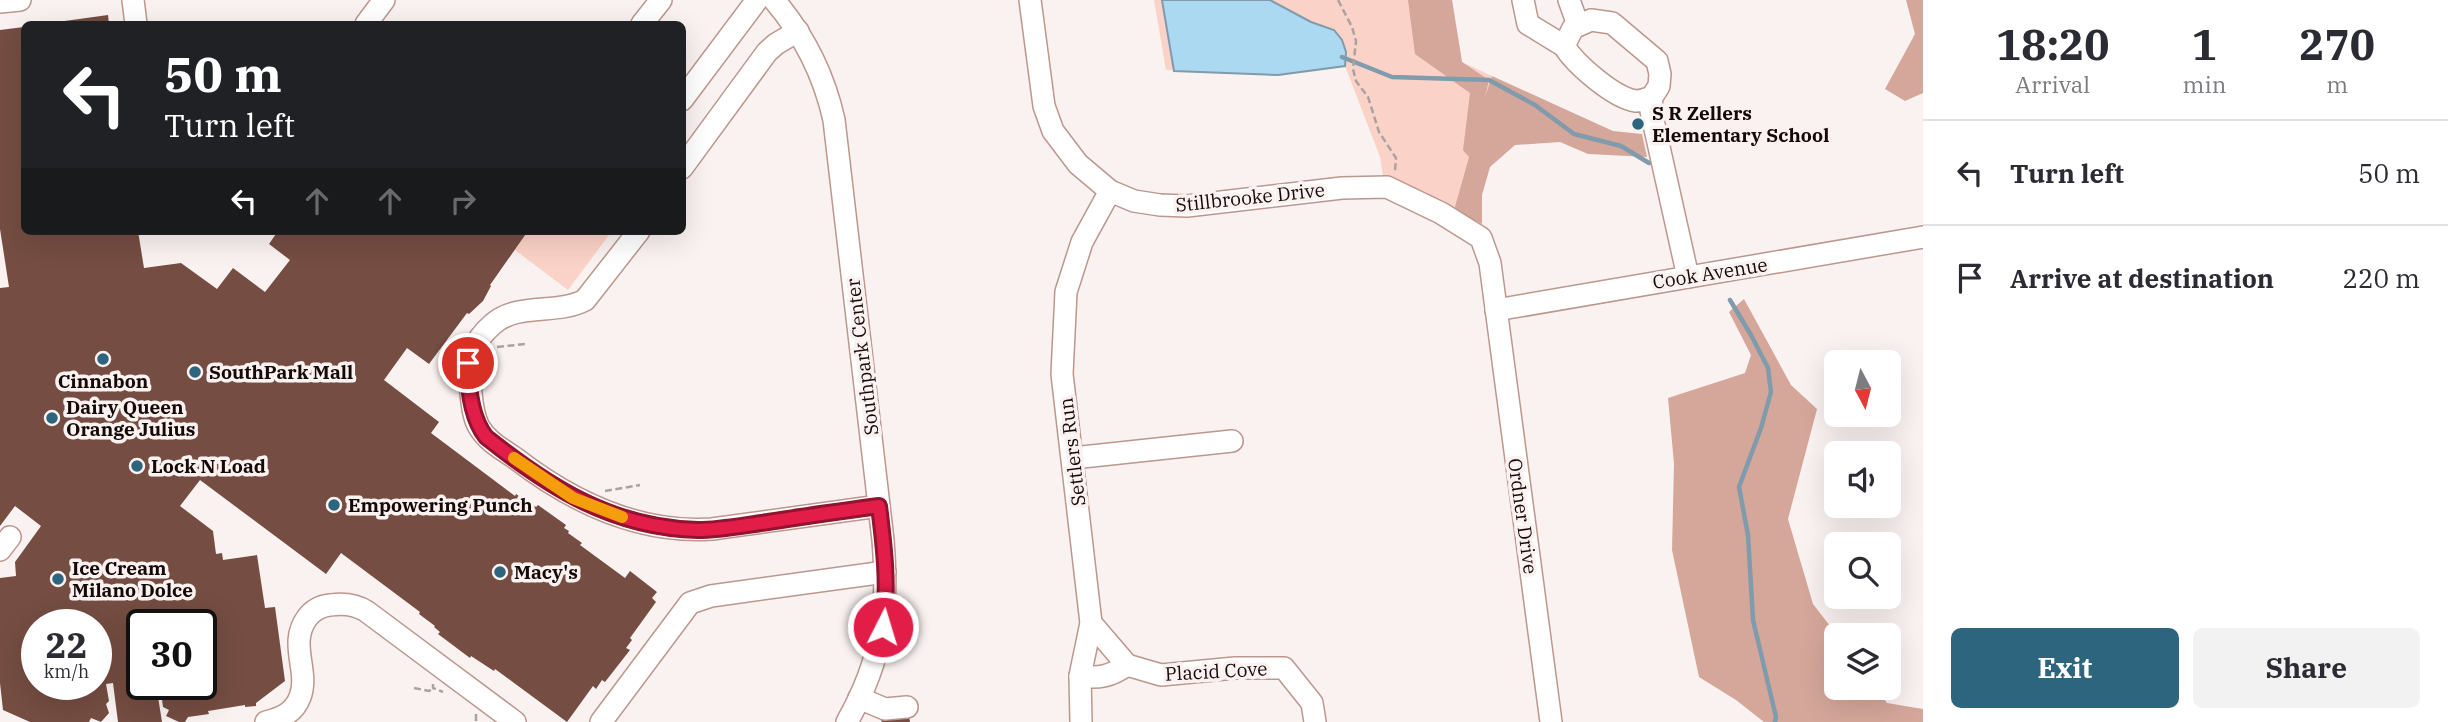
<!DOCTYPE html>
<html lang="en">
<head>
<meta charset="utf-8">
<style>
	:root { --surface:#fff; --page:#f2f2f3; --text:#2b2b33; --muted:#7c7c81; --line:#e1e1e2; --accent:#2d657f }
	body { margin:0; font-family:"IBM Plex Serif",serif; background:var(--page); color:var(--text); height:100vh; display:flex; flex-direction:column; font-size:26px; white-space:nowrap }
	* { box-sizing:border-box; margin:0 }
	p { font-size:23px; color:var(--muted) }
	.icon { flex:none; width:38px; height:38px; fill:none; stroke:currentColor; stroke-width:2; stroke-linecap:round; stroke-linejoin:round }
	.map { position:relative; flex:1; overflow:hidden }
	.panel { display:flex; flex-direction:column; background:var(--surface); width:525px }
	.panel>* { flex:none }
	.guide { position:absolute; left:21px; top:21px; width:665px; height:214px; border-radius:10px; box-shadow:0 7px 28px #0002; background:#202124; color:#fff; overflow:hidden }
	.needle { width:46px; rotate:173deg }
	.tools { position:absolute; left:1824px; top:350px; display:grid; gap:14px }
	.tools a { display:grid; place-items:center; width:77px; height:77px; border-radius:10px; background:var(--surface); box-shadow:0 7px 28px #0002; font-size:35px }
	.speed { position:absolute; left:21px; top:609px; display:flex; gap:14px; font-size:35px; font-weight:700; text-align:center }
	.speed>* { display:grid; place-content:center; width:91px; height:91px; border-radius:50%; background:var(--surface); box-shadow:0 7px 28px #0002; line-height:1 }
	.speed small { font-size:18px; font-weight:400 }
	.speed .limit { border:4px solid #111; border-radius:10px; background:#fff; color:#111 }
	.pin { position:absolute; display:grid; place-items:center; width:60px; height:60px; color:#fff; margin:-30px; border:4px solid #fff; border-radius:50%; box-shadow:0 2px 7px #0007 }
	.me { position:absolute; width:77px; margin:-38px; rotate:5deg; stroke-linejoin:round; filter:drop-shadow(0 0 5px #0008) }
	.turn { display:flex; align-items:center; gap:24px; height:147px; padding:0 28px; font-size:32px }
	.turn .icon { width:91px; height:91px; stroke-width:2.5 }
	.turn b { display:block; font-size:49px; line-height:60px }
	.lanes { display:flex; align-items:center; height:66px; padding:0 28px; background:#0003; justify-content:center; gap:35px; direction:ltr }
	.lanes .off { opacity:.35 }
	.eta { display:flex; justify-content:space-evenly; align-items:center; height:119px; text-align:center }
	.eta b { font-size:42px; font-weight:800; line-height:49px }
	.cta { display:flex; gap:14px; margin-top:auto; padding:14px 28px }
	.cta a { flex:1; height:80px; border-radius:10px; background:var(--accent); color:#fff; font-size:28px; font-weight:800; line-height:80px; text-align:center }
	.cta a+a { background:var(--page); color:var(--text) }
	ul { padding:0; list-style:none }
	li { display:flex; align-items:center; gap:21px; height:105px; padding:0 28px; border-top:2px solid var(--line) }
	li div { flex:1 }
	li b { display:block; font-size:26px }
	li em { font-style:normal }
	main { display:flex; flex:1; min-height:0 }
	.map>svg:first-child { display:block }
	.green { fill:#fbd2c7 }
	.forest { fill:#d5a79a }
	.water { fill:#acd9f2; stroke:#7f9bac; stroke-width:2 }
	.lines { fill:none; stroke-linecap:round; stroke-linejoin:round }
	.stream { stroke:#7f9bac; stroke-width:4.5 }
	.building { fill:#754d42; fill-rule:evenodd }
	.minor-casing { stroke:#bb978e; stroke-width:24 }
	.path { stroke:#aba2a0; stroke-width:2.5; stroke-dasharray:7 3.5; stroke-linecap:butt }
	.minor { stroke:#fff; stroke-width:21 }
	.route-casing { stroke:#92132f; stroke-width:18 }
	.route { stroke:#e11d48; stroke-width:12 }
	.slow { stroke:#f59e0b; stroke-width:12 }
	.poi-dot { fill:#2d657f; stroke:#faf2f0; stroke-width:2.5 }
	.labels { text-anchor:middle; stroke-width:7; stroke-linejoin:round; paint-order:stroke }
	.poi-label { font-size:19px; font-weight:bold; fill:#150907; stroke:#faf2f0; text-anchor:start }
	.street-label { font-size:19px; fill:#150907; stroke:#faf2f0 }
</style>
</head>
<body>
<main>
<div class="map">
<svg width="1923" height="722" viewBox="0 0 1923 722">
	<rect width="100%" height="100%" fill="#faf2f0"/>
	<g class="green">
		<polygon points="1154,0 1452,0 1462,62 1492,76 1454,210 1413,188 1383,176 1380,157 1345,66 1278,75 1166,70"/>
		<polygon points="528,231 612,231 568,290 515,250"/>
	</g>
	<g class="forest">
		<polygon points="1408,0 1452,0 1462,62 1489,80 1485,97 1492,76 1613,131 1642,134 1647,157 1588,154 1560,142 1515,145 1490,167 1482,195 1482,224 1454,210 1469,157 1463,150 1470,93 1415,54"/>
		<polygon points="1906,0 1923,0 1923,93 1905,101 1885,89 1915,34"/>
		<polygon points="1744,299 1791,385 1817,409 1788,519 1813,604 1837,635 1836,688 1876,688 1887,703 1923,709 1923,722 1764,722 1736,700 1699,677 1672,550 1674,464 1668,398 1745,373 1751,355 1729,312"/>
	</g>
	<polygon class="water" points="1162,0 1270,0 1311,22 1334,30 1342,40 1346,52 1345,66 1278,75 1174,71"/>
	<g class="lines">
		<g class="stream">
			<polyline points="1342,57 1392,77 1489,80 1535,105 1574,134 1621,146 1649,163"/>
			<polyline points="1730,300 1751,335 1768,368 1771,392 1761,428 1739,487 1748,535 1753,620 1776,717 1775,722"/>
		</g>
	</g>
	<g class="building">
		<polygon points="108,15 109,24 50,24 50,23"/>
		<path d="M24,27v204h114l6,37 37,-5 36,26 16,-21 32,24 25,-32 -21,-16 9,-13h250l-38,54 1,1 -8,15 -14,13 -2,-1 -38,51 -22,-16 -23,32 55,42 -8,11 84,63 1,-2 14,10 1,-1 5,4 2,-2 28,20 -2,3 5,3 -1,2 14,10 -2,2 45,33 5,-7 27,21 -5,6 4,4 -26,36 2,2 -6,8 4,2 -25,32 -3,-2 -6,9 -3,-3 -26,36 -72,-53 -1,2 -23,-15 -1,2 -32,-24 2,-2 -6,-5 1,-1 -16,-12 1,-2 -79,-59 -15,21 -126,-94 -20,26 33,25 3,23 6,-1 1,7 34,-5 8,53 10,-1 10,74 -29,22v3l-11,1v-2l-37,6 1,3 -21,3 -3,5h-6l-13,-6 3,-6 -6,-3 -3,-23h41v-59h-59v59h14l6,38h-44l-5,-39 -7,1 3,17 -3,3 3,9 -8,9 -10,-4 -2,4h-59l-27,-12 -3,-27v-105l16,-2 -1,-14 26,-36 -26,-20 -15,20v-238l9,-1 -9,-58v-199zM37,625h59v59h-59z"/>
		<polygon points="909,717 910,722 882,722 881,720"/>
	</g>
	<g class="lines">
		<defs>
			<g id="minor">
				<polyline points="133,0 136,24"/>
				<path d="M774,0c30,35 50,75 60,120l49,420c6,70 -1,120 -36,182"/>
				<polyline points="1030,0 1044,106 1053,131 1078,164 1110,191 1134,201 1160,205 1187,206 1342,188 1387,187 1441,213 1481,238 1490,263 1551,722"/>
				<polyline points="1523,0 1528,24 1564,46"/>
				<polyline points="1569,0 1578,25"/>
				<polyline points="0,2 20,0"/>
				<polyline points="366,24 384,0"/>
				<polyline points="642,24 661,0"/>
				<path d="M1652,97c-6,2 -11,4 -16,4 -22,-3 -61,-37 -72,-55l9,-18 18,-8 21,3 45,38 3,13 -1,12 -7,11 -1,14 37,166"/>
				<polyline points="682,100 757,0"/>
				<polyline points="682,168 767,52 776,44 798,31"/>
				<path d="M639,231l-54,69c-28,15 -67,2 -92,24 -20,17 -26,35 -23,61 2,14 2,30 9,42 8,14 23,22 36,31 57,44 123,76 197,71l167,-23"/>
				<polyline points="1496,310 1923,237"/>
				<polyline points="1073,458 1232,441"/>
				<polyline points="0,550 10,537"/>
				<polyline points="1091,623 1127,665 1161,675 1235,668 1284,668 1312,703 1315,722"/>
				<path d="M1080,676c19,3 31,0 47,-11"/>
				<polyline points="859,698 885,709 907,707"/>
				<path d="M266,722c15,-4 28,-9 34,-25 10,-26 -12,-53 7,-79 6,-8 13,-12 23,-13 13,-2 25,-1 36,6l149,111"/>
				<polyline points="601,722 690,603 711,596 885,572"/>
				<polyline points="1081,722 1080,676 1091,623 1062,374 1066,292 1082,242 1110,191"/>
			</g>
		</defs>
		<use href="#minor" class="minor-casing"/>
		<g class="path">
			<polyline points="1338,0 1352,27 1356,41 1353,69 1356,81 1368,97 1379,132 1396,158 1395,171"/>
			<polyline points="497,347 525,344"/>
			<polyline points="605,491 640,485"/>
			<polyline points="433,684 433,688 443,692"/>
			<polyline points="414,688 429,691 433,688"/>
			<polyline points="476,714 476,722"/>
		</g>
		<use href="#minor" class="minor"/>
	</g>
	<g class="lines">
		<defs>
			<path id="route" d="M468,363c0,24 3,55 18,74 64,51 127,91 212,93 23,0 47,-5 70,-8 37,-6 74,-11 111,-16 5,40 10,81 4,121"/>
		</defs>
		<use href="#route" class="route-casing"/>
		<use href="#route" class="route"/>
		<polyline class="slow" points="514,458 573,498 622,517"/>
	</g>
	<g class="poi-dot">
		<circle cx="1638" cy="124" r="7"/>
		<circle cx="103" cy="359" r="7"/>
		<circle cx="195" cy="372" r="7"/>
		<circle cx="52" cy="418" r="7"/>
		<circle cx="137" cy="466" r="7"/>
		<circle cx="334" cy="505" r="7"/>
		<circle cx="500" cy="572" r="7"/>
		<circle cx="58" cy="579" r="7"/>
	</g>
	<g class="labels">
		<g class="poi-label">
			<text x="1652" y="120">S R Zellers<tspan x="1652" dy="22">Elementary School</tspan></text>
			<text x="209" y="379">SouthPark Mall</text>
			<text x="103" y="388" text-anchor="middle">Cinnabon</text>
			<text x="66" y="414">Dairy Queen<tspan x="66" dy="22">Orange Julius</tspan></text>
			<text x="151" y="473">Lock N Load</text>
			<text x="348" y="512">Empowering Punch</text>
			<text x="72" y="575">Ice Cream<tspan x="72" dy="22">Milano Dolce</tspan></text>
			<text x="514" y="579">Macy's</text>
		</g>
		<g class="street-label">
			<text transform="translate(1250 197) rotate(-6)" y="7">Stillbrooke Drive</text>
			<text transform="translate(1710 273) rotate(-9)" y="7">Cook Avenue</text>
			<text transform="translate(862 357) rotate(-97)" y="7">Southpark Center</text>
			<text transform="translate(1072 452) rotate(-97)" y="7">Settlers Run</text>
			<text transform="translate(1523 516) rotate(82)" y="7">Ordner Drive</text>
			<text transform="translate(1216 671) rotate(-3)" y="7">Placid Cove</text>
		</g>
	</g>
</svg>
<div class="tools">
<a><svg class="needle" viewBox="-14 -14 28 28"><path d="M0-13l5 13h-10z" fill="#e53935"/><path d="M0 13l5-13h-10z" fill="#7c7c81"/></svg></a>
<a><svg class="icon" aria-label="sound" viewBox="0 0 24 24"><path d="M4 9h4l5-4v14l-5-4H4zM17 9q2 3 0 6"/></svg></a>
<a><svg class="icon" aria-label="search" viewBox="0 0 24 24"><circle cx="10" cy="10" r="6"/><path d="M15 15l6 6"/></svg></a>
<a><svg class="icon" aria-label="layers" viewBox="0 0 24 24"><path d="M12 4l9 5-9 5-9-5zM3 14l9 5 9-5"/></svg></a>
</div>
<div class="speed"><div>22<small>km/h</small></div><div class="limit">30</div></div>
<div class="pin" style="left:468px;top:363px;background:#d93025"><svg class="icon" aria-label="arrive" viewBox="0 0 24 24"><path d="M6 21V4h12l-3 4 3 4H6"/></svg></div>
<svg class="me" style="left:883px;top:627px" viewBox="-20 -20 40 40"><circle r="17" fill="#e11d48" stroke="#fff" stroke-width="3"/><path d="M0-11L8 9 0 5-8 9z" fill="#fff"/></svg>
<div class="guide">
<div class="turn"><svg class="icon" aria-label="left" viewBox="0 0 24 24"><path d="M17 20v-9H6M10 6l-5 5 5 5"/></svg><div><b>50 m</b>Turn left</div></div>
<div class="lanes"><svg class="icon" aria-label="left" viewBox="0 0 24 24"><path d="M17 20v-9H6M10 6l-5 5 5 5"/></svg><svg class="icon off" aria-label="ahead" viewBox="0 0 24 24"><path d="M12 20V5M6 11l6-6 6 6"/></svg><svg class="icon off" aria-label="ahead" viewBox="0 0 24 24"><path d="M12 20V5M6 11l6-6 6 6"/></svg><svg class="icon off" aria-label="right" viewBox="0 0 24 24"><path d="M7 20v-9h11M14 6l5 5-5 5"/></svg></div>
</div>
</div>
<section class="panel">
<div class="eta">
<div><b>18:20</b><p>Arrival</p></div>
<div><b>1</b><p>min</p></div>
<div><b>270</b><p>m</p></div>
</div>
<ul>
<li><svg class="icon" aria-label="left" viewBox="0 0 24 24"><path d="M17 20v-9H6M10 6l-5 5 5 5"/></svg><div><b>Turn left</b></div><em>50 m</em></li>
<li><svg class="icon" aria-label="arrive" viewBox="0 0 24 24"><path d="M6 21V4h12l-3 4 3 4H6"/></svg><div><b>Arrive at destination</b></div><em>220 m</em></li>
</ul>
<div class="cta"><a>Exit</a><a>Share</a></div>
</section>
</main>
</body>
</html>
